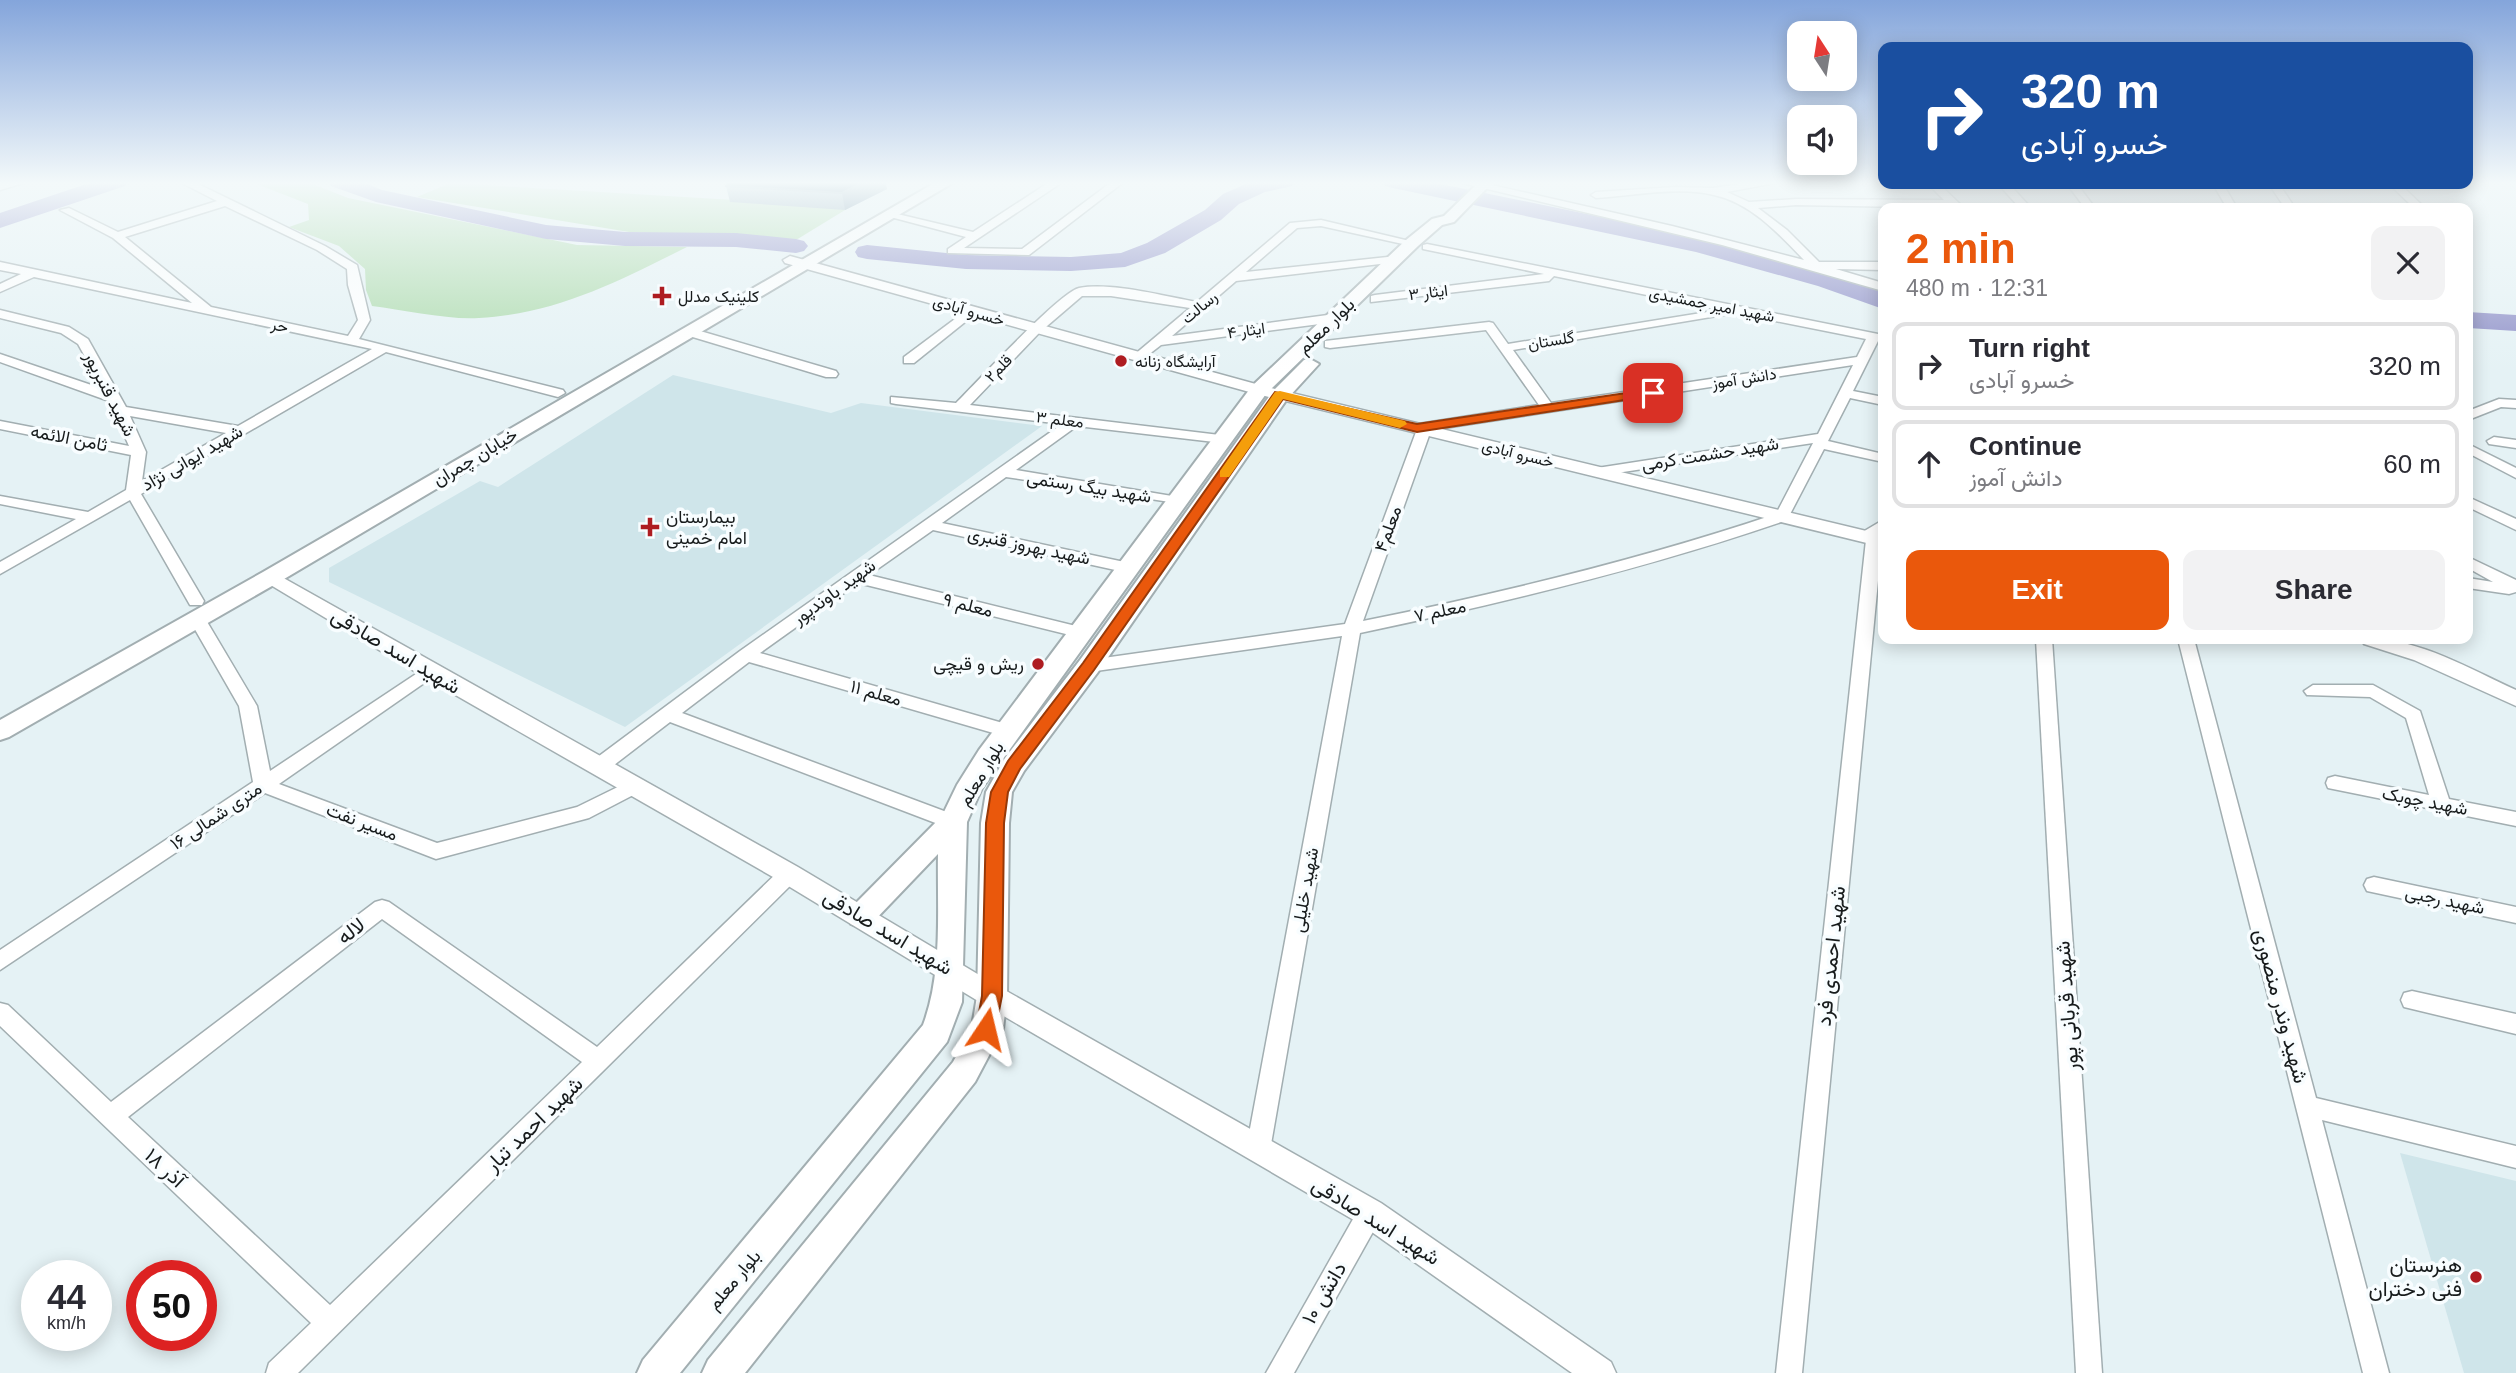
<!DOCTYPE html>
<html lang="en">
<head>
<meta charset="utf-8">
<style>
	:root { --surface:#fff; --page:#f2f2f3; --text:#2b2b33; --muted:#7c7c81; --line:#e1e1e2; --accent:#ea580c }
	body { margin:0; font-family:Helvetica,Vazirmatn,sans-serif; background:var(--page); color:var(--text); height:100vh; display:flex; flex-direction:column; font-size:26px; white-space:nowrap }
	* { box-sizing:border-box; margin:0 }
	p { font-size:23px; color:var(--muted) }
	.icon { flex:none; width:38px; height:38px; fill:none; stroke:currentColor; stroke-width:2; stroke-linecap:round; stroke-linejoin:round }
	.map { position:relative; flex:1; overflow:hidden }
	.panel { position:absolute; left:1878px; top:203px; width:595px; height:441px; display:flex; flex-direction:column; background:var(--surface); border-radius:14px; box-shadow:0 4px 18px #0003 }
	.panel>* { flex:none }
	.hud { position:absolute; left:1878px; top:42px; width:595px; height:147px; border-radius:14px; box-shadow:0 4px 18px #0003; background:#1a4fa0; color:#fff; overflow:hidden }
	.needle { width:46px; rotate:348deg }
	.tools { position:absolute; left:1787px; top:21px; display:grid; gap:14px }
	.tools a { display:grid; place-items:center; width:70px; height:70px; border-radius:14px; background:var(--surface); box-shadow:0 4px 18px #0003; font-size:35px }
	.speed { position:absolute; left:21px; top:1260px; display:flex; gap:14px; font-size:35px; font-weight:700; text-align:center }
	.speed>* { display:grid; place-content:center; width:91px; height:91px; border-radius:50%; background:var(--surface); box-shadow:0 4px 18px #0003; line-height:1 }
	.speed small { font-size:18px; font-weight:400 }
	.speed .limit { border:10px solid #d22; background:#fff; color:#111 }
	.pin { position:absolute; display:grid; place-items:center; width:60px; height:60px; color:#fff; margin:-30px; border-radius:14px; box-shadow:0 4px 10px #0006 }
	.me { position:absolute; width:77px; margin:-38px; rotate:10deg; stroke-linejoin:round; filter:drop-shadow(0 0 5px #0008) }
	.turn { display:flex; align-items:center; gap:24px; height:147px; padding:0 28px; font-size:32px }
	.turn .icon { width:91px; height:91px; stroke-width:2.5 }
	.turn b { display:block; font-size:49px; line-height:60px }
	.round { display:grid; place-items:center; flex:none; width:74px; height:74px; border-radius:14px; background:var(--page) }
	.overview { display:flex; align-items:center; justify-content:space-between; height:119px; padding:0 28px }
	h1 { font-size:42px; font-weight:700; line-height:52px; color:var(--accent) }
	.cta { display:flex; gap:14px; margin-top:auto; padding:14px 28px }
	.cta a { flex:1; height:80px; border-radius:14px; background:var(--accent); color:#fff; font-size:28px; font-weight:700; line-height:80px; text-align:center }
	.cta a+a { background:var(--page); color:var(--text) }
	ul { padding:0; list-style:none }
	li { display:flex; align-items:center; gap:21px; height:88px; margin:0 14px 10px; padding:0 14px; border:4px solid var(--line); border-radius:14px }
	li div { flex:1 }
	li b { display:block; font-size:26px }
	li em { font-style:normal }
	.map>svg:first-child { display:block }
	.built { fill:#cfe5ea }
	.green { fill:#aedbae }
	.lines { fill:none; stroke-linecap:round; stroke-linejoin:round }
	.river { fill:#8e8fc8; fill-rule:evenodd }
	.minor-casing { stroke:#a2aeb1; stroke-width:3 }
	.tertiary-casing { stroke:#a2aeb1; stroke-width:3 }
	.secondary-casing { stroke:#a2aeb1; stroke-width:4 }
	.minor { fill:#fff; fill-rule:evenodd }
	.tertiary { fill:#fff; fill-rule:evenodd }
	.secondary { fill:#fff; fill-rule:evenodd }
	.wall { fill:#7c9aae }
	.shaded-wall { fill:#537692 }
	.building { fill:#144168; stroke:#537692; stroke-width:2 }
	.route { fill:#ea580c; stroke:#983908; stroke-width:2 }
	.slow { fill:#f59e0b }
	.poi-dot { fill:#ae1c21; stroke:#f8fdff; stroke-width:2.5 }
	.labels { text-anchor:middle; stroke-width:7; stroke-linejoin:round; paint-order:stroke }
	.far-street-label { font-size:16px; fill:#171b1c; stroke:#f8fdff }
	.far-poi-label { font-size:16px; fill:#171b1c; stroke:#f8fdff; text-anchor:start }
	.street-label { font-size:18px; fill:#171b1c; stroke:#f8fdff }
	.poi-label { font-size:18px; fill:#171b1c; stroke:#f8fdff; text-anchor:start }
	.near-street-label { font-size:21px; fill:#171b1c; stroke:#f8fdff }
	.near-poi-label { font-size:21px; fill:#171b1c; stroke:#f8fdff; text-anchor:end }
</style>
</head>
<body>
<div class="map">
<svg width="2516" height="1373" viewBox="0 0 2516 1373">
	<rect width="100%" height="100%" fill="#e5f2f5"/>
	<g class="built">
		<polygon points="673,375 831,413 861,403 1042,426 625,727 329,582 329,568 480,481 498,487"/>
		<polygon points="2400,1153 2516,1181 2516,1373 2464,1373"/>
	</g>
	<g class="green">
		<path d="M249,181h56l43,17 229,47 110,2c-68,34 -131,67 -208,71 -31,2 -75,-8 -107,-12l-6,-16 -1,-21 -26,-23 -50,-19 20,-7 -1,-16z"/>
		<polygon points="450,183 850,207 796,240 629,232 417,197"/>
	</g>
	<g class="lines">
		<g class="river">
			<polygon points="95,181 128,181 125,186 0,228 0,213"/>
			<polygon points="328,181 360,181 382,190 546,225 625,232 736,233 796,239 804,241 808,246 804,251 796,253 736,247 625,246 546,239 376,202 331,186"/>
			<polygon points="1295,181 1292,186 1265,192 1239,204 1221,220 1165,253 1125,267 1071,271 966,269 867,259 858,257 855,252 858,247 867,245 966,255 1071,257 1121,253 1147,243 1205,210 1223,194 1250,182"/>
			<path d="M1382,181h44c153,32 309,59 457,111v17l-65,-23 -122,-34 -303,-64 -8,-2z"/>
			<polygon points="2468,312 2516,315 2516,331 2468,328"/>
		</g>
		<defs>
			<g id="minor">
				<polygon points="11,181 30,181 0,190 0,184"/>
				<path d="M178,181h14l133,65 32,19 13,55 -11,19 204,51 2,3 -7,4 -172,-45 -245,142 63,107 -2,4h-12l-60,-105 -130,74v-12l76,-43 -76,-15v-8l88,16 38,-22 5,-35 -131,-26v-8l129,25 -20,-45 -109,-39v-8l103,35 -25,-45 -17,-11 -61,-15v-8l69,17 19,12 38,68 112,19 134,-77 -338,-72 -34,15v-8l21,-10 -21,-4v-8l192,41 -79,-65 -53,-28 9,-2 49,24 99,-31zM225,206l92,44 30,19 1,16 10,35 -10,16 -137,-29 -86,-70zM130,416l96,17 -84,48 4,-29z"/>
				<polygon points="1051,181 1064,181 964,248 1022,249 1113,181 1125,181 1029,255 948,253 948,249 966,237 883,215 889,212 973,232"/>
				<path d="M1454,181h20l198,45 132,34c-25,-26 -53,-57 -90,-65 -37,-9 -81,1 -118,3l-5,-3 5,-3 79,-5 38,1 45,-7h27l-58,11 22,10 47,-3 148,1 -16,-16h11l23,22 -1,2 -165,-3 -38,3 29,22 32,32h64v8l-47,-1 47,14v8l-161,-46z"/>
				<polygon points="1998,184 2009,184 2031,208 2020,208"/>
				<polygon points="2067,184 2077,184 2095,208 2085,208"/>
				<polygon points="2213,184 2223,184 2237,208 2227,208"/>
				<polygon points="2269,184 2279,184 2295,208 2285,208"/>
				<polygon points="2389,184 2400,184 2425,208 2414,208"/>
				<path d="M1321,220l97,23 -6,3 -91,-20 -24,2 -51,44 151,-16 6,3 -6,3 -161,19 -64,55 163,-22 6,4 -6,4 -174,23 -22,17 -6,-4 1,-3 56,-47 -79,-12h-29l-42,36 -70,73 258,31 2,3 -7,4 -146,-17 -61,44 162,27 7,4 -2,3 -177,-27 -64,46 187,40 6,2 2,3 -2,3 -6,2 -196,-43 -64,45 219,54 2,4 -2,4 -6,1 -224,-55 -98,70 253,73 3,5 -3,5 -6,1 -258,-75 -67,51 278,104 3,5 -3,5 -7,2 -7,-2 -276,-105 -65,50h-14l-2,-5 2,-5 149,-111 322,-227 -166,-20 -5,-1v-6l65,6c19,-19 104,-111 123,-115 33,-6 84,8 118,14l93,-79z"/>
				<path d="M1427,244l451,90 2,3 -27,54 30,6v8l-33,-7 -22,43 55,13v8l-59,-13 -37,71c-139,48 -284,83 -427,113l-90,517 -4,8 -8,3 -8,-3 -4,-8 96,-514 -253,36 -9,-6 9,-6 256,-36 71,-192 -6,-4 2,-3 127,-20 -53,-75 -156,18 -5,-1v-6l164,-19 4,1 15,21 212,-34 -166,-34 -5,5 -178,21v-6l4,-1 169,-21 -121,-25v-4zM1735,313l131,26 -9,18 -306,46 -38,-53zM1853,365l-35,69 -221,34 -7,4 7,4 216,-33 -37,71c-134,45 -274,79 -413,107l68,-191z"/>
				<polygon points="971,307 977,311 975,314 914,363 904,363 904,357"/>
				<polygon points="690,328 836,371 838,374 836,377 826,377 686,335 684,332"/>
				<polygon points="2499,399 2516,400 2516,408 2501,407 2468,420 2468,411"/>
				<polygon points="2494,437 2516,440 2516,448 2489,444 2487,441"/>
				<polygon points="2468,444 2516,468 2516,478 2468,453"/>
				<polygon points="2468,497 2516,519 2516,530 2468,507"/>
				<polygon points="1883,520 1883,531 1877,535 1882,539 1802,1373 1776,1373 1866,540 1859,539 1856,536"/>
				<polygon points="2468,557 2516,580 2516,592 2509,594 2468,588 2468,578 2493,582 2468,568"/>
				<polygon points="197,614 203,615 257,706 270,771 425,668 431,666 440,672 279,784 437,843 577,807 632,780 639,782 641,787 639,792 589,818 436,859 265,793 0,970 0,950 253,782 239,706 189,619"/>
				<polygon points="2036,639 2052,639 2102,1373 2076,1373"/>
				<polygon points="2178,639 2194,639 2316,1098 2516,1146 2516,1168 2322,1120 2389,1373 2363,1373"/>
				<polygon points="2313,685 2373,685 2420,711 2449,799 2516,812 2516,826 2328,788 2326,783 2328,778 2335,776 2429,795 2406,718 2370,697 2307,695 2304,691"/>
				<path d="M789,866l7,2 3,6 -3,6 -498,493h-32l3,-10 42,-40 -311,-297v-23l8,2 103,97 264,-200 7,-2 7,2 208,145 185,-179zM382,919l200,143 -252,243 -202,-188z"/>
				<polygon points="2374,877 2516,907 2516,923 2367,891 2364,885 2367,879"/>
				<polygon points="2412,991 2516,1014 2516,1034 2404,1007 2401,1000 2404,993"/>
				<polygon points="1370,1201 1379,1205 1382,1213 1379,1221 1294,1373 1266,1373 1361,1205"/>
			</g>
			<g id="tertiary">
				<polygon points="790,256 1263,386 1883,535 1883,547 1253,393 785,263 783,260"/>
				<polygon points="271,571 798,867 1001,988 1381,1203 1611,1362 1616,1373 1572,1373 1359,1223 983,1004 780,881 424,677 264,581 261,577 264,573"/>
				<path d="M2361,639c55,-3 106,29 155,51v16l-102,-46 -50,-16z"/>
			</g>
			<g id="secondary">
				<polygon points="938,181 956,181 279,582 9,737 0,740 0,720 263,572"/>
				<path d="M1480,181h20l-14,8 -32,33 -12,3 -24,21 -152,148 -284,394 -15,34 -5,180 -15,40 -267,331h-43l6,-13 280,-335c20,-53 14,-115 15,-171l-67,70 -10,4 -10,-4 -4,-8 4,-8 91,-92 15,-31 22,-35 273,-364 154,-146 26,-21 12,-3z"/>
				<polygon points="1310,359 1319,364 1287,399 1098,672 1024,771 1012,792 1009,823 1007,996 1003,1029 975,1082 745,1373 702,1373 708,1360 953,1062 972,1027 977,996 981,823 986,792 1005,758 1080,660 1273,391 1304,360"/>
			</g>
		</defs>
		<use href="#minor" class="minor-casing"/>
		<use href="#tertiary" class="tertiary-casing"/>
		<use href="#secondary" class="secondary-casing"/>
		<use href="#minor" class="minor"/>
		<use href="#tertiary" class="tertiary"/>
		<use href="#secondary" class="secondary"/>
	</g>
	<polygon class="wall" points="728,181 885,181 887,189 845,210 730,202 726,186"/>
	<polygon class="shaded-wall" points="866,181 885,181 887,189 845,210 842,193"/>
	<polygon class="building" points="728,181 866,181 842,193 726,186"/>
	<linearGradient id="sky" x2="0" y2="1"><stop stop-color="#84a5db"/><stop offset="0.49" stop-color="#f3f9fa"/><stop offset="1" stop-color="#f3f9fa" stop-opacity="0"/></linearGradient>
	<rect width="2516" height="373" fill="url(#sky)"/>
	<polygon class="route" points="1653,389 1659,393 1657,395 1417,432 1283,399 1094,670 1020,769 1008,792 1004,823 1002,996 994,1036 986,1038 979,1036 976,1029 982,996 986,823 991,792 1008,761 1083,663 1275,392 1417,424"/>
	<polygon class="slow" points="1280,391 1405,421 1407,424 1400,428 1283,399 1229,477 1220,477 1220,471 1275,392"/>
	<g class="poi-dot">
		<path d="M658.5 285.5h7v7h7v7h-7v7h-7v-7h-7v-7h7z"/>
		<circle cx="1121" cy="361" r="7"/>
		<path d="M646.5 516.5h7v7h7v7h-7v7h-7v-7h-7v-7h7z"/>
		<circle cx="1038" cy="664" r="7"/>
		<circle cx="2476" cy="1277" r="7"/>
	</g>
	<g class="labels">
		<g class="far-street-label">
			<text transform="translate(1428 292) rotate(-7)" y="6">ایثار ۳</text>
			<text transform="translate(1712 304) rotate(11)" y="6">شهید امیر جمشیدی</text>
			<text transform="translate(1199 307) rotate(-40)" y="6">رسالت</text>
			<text transform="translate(969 310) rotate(16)" y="6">خسرو آبادی</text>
			<text transform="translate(280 325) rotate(12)" y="6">حر</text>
			<text transform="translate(1246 330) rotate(-8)" y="6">ایثار ۴</text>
			<text transform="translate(1551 340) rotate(-9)" y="6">گلستان</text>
			<text transform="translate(998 368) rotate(-46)" y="6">قلم۲</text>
			<text transform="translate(1744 378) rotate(-9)" y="6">دانش آموز</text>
			<text transform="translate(1060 419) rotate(7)" y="6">معلم ۳</text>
			<text transform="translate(1518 453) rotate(14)" y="6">خسرو آبادی</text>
		</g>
		<g class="far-poi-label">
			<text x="678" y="302">کلینیک مدلل</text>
			<text x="1135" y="367">آرایشگاه زنانه</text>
		</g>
		<g class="street-label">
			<text transform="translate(1326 326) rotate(-44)" y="6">بلوار معلم</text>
			<text transform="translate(110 394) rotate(63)" y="6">شهید قنبرپور</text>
			<text transform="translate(69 438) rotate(11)" y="6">ثامن الائمه</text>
			<text transform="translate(1710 454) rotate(-9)" y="6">شهید حشمت کرمی</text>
			<text transform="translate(475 457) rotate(-31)" y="6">خیابان چمران</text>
			<text transform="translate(192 458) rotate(-30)" y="6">شهید ایوانی نژاد</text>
			<text transform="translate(1089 487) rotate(9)" y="6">شهید بیگ رستمی</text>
			<text transform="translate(1388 529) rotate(-70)" y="6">معلم۴</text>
			<text transform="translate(1029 546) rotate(12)" y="6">شهید بهروز قنبری</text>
			<text transform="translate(834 592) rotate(-36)" y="6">شهید باوندپور</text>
			<text transform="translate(968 605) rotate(14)" y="6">معلم ۹</text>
			<text transform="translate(1440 611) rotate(-12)" y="6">معلم ۷</text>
			<text transform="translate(876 693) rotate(16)" y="6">معلم ۱۱</text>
			<text transform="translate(981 774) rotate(-59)" y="6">بلوار معلم</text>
			<text transform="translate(2425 801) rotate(11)" y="6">شهید چوبک</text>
			<text transform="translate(216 816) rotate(-34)" y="6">۱۶ متری شمالی</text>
			<text transform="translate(362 822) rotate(21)" y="6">مسیر نفت</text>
			<text transform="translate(1305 890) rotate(-80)" y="6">شهید خلیلی</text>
			<text transform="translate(2445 900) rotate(12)" y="6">شهید رجبی</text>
			<text transform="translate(734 1280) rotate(-50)" y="6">بلوار معلم</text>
		</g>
		<g class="poi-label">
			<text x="666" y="523">بیمارستان<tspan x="666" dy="21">امام خمینی</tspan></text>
			<text x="1024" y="670" text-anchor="end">ریش و قیچی</text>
		</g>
		<g class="near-street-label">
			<text transform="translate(396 651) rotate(31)" y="7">شهید اسد صادقی</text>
			<text transform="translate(351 931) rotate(-37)" y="7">لاله</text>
			<text transform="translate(888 932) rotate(31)" y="7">شهید اسد صادقی</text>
			<text transform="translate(1831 956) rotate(-84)" y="7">شهید احمدی فرد</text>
			<text transform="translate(2067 1006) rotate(-94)" y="7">شهید قربانی پور</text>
			<text transform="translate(2281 1006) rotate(75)" y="7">شهید وندر منصوری</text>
			<text transform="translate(534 1124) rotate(-44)" y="7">شهید احمد تبار</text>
			<text transform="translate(165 1168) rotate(43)" y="7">۱۸ آذر</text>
			<text transform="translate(1376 1221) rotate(32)" y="7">شهید اسد صادقی</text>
			<text transform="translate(1324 1293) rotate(-60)" y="7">دانش ۱۰</text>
		</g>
		<g class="near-poi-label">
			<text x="2462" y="1272">هنرستان<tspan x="2462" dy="24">فنی دختران</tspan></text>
		</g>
	</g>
</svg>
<div class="tools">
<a><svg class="needle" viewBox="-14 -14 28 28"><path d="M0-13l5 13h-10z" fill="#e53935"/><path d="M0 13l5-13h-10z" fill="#7c7c81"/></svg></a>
<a><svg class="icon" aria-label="sound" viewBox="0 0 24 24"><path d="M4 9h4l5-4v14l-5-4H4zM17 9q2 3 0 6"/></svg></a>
</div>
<div class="speed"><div>44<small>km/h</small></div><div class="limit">50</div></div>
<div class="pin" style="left:1653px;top:393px;background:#d93025"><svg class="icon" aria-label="arrive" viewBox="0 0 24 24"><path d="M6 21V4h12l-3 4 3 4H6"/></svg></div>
<svg class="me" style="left:986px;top:1029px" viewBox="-20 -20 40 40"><path d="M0-17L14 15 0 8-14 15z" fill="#ea580c" stroke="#fff" stroke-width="4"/></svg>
<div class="hud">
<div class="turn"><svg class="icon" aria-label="right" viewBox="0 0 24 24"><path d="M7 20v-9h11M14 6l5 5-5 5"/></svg><div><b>320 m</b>خسرو آبادی</div></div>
</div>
<section class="panel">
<div class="overview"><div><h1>2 min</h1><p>480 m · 12:31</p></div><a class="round"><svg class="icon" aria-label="close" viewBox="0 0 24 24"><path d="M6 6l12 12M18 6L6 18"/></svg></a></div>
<ul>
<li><svg class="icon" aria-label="right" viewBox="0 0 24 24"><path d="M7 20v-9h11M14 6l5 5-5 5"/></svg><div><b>Turn right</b><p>خسرو آبادی</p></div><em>320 m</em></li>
<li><svg class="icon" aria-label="ahead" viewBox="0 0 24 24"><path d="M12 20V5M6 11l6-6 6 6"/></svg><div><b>Continue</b><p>دانش آموز</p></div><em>60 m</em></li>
</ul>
<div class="cta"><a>Exit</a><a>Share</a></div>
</section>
</div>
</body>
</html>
